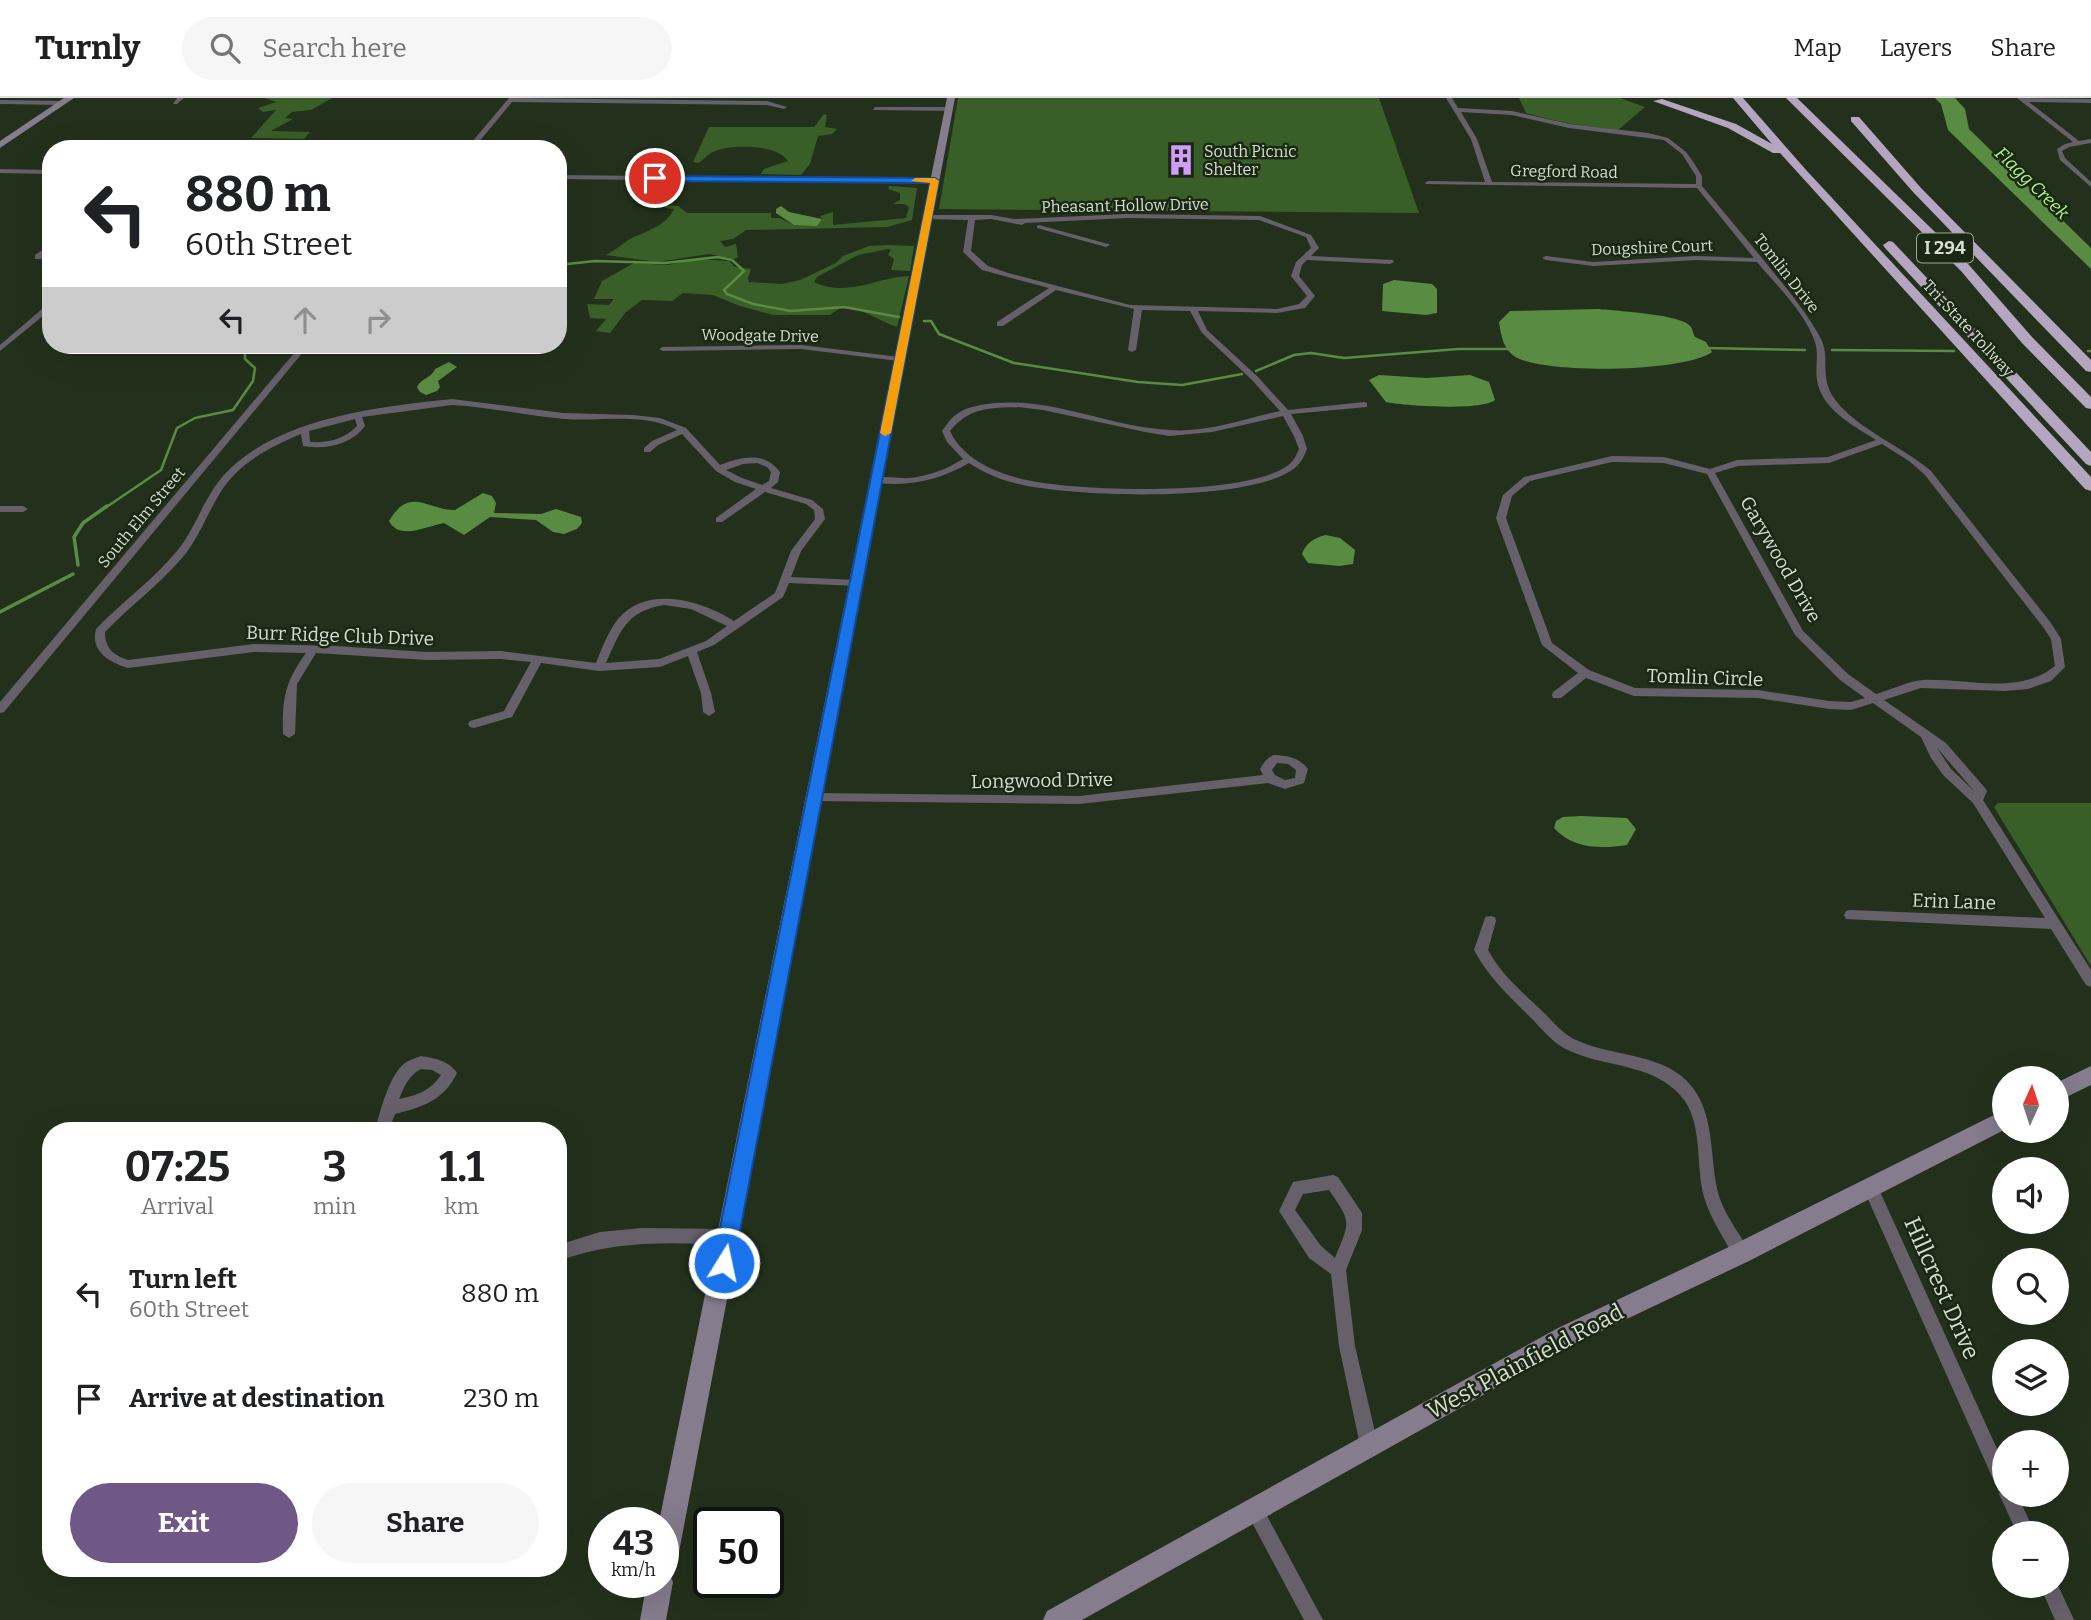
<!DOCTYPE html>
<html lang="en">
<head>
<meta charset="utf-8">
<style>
	:root { --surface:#fff; --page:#f6f6f6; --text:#202124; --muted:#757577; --line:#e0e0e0; --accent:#705886 }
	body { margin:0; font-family:Bitter,serif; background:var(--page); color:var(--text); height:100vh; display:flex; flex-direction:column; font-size:26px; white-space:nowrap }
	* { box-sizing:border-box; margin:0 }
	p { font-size:23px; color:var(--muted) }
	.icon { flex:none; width:38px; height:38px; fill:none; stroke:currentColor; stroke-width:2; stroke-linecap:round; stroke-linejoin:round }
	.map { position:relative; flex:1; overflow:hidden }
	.side { position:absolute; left:42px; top:1024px; width:525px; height:455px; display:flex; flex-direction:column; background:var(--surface); border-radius:28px; box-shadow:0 7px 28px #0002 }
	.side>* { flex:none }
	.hud { position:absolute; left:42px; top:42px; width:525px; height:214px; border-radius:28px; box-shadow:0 7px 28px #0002; background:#fff; color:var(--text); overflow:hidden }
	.needle { width:46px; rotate:3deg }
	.buttons { position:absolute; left:1992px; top:968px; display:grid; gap:14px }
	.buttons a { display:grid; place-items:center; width:77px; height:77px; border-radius:50%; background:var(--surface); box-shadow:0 7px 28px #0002; font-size:35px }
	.speed { position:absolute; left:588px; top:1409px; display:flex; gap:14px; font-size:35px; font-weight:700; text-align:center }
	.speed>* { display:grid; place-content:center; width:91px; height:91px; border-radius:50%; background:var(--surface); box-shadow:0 7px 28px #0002; line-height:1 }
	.speed small { font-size:18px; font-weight:400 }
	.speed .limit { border:4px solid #111; border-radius:10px; background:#fff; color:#111 }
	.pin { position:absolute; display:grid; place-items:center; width:60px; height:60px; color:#fff; margin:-30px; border:4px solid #fff; border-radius:50%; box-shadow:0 2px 7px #0007 }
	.me { position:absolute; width:77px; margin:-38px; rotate:10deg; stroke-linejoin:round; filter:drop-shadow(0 0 5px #0008) }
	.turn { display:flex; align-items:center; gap:24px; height:147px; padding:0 28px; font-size:32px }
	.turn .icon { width:91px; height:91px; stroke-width:2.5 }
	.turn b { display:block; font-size:49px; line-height:60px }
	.lanes { display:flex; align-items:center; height:66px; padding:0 28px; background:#0003; justify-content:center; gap:35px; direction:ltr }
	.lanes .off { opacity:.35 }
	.eta { display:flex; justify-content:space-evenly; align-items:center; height:119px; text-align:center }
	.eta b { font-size:42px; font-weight:700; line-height:49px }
	.button { display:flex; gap:14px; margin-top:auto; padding:14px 28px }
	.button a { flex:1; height:80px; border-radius:42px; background:var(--accent); color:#fff; font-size:28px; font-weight:700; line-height:80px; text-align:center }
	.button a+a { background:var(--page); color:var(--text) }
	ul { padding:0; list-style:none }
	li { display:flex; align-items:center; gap:21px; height:105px; padding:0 28px }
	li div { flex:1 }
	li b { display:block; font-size:26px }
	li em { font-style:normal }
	header { display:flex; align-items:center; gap:42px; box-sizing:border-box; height:98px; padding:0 35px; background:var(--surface); border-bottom:2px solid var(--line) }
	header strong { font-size:33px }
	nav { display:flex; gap:38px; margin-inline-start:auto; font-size:24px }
	.search { width:490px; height:63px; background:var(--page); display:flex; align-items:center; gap:18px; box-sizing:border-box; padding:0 24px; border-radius:38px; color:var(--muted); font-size:26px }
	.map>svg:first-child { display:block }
	.green { fill:#395e27 }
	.water { fill:#5a8b42 }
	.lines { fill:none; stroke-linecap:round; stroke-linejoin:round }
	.stream-far1 { stroke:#5a8b42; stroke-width:2.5 }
	.stream { stroke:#5a8b42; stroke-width:3.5 }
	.street { fill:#66606b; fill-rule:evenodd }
	.secondary { fill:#857c8e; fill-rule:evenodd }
	.highway { fill:#b4a6c1; fill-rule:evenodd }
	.route { fill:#1a73e8; stroke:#114b97; stroke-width:2 }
	.slow { fill:#f59e0b }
	.labels { text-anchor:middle; stroke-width:5; stroke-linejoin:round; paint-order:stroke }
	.far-poi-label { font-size:16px; fill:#d6dfd2; stroke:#192713; text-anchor:start }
	.far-street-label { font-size:16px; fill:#d6dfd2; stroke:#192713 }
	.far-water-label { font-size:18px; font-style:italic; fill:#aff390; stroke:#192713 }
	.shield { fill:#192713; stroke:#9da899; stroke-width:2 }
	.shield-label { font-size:18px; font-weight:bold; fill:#d6dfd2 }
	.street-label { font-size:19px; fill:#d6dfd2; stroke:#192713 }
	.near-street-label { font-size:23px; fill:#d6dfd2; stroke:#192713 }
</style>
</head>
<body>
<header>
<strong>Turnly</strong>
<div class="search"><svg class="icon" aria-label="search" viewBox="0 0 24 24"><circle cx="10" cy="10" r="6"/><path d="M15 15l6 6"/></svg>Search here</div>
<nav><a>Map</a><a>Layers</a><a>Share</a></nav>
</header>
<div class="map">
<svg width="2091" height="1522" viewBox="0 0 2091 1522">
	<rect width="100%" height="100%" fill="#23311c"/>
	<g class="green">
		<polygon points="265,0 332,0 311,12 292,14 285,20 293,21 271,33 310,34 304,41 251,40 276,12 263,14 258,10 276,4"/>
		<polygon points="958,0 1379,0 1419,115 939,111"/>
		<polygon points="1519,0 1620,0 1645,9 1618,32 1564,25 1526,15"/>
		<path d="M824,16l3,1 -2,12 12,2 -5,5 -14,2 -8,28 -9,11 -40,-1 3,-5 24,-8c-10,-17 -58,-17 -75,-9 -5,2 -10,8 -14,11l-6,-1 16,-35h105z"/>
		<path d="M889,88l28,2 -5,32 -25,7 -141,3 -13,9 -13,2 5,6 11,-3 2,13 -4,2 -25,-5 -52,8 -51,-7c10,-5 19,-14 28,-18 16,-7 32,-12 40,-28l-9,-1v-3l13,1 9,7h84v5h9l14,7 28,-6 -2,-3 13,-4v13l73,-7 3,-11 -5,-3h-11l7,-4v-7l-12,-4z"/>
		<path d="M888,147l26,1 -4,25 -19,-1 3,-11 -6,-4 3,-5 -3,-1 -30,6 -41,22 -3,5c34,16 63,-5 95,-6l-12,51c-18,-6 -35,-19 -54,-21l-13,9h-57l-33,-9 -27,-11 -30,-2 -11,8 -30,-1 -16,12 -16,21 -14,-2 10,-12 -16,-1 -3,-14 22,1 5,-6h-20l8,-18 32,-18 34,2 27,-6 34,2 6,6 16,2 -3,9 1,4 33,2 18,-4 36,-17 7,-7 26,-10z"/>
		<polygon points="1998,705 2091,705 2091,868 1994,709"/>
	</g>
	<g class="water">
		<polygon points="1935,0 1955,0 1965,11 1969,31 2091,150 2091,171 1948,32 1941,6"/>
		<polygon points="781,108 789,114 822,121 817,128 794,127 776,115 776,111"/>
		<polygon points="1394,182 1432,186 1437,191 1437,215 1426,217 1382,213 1383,186"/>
		<path d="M1599,211c16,2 84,5 92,18 2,3 2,7 4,10l11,5 6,10c-26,20 -170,23 -198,4 -11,-8 -13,-21 -15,-34l11,-11z"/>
		<path d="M449,264l8,5 -19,14 2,6 -3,4 -11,4 -6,-3 -3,-5c4,-9 15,-9 18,-18z"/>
		<path d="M1379,277l47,3 44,-3 19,7 6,18c-14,11 -89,6 -109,2l-17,-22z"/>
		<path d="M483,395l9,3 4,7 -2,10 47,1 15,-5 25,8 1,6 -5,6 -13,5 -11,-2 -17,-12 -46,-3 -26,18 -20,-12c-17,3 -45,18 -55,-2 21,-36 40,-10 66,-11z"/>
		<path d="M1326,437l14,3 15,12 -2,14 -14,2 -31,-3 -6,-9c3,-10 13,-17 24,-19z"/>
		<path d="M1581,718l46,2 9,11 -9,16c-26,4 -54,4 -73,-17l2,-7 7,-4z"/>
	</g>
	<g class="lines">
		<g class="stream-far1">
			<polyline points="558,167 595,163 665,165 718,159 732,162 744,173 724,192 727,196 753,206 791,213 844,209 899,219"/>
			<polyline points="924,223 931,223 939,236 1014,265 1138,284 1182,287 1242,276"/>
			<polyline points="1704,250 1805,252"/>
			<polyline points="1832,252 1954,253"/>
			<polyline points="2088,253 2091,253"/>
			<polyline points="1256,273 1294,257 1311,255 1344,260 1458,251 1510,251"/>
			<polyline points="105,410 161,372 177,330 195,320 233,312 253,283 255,270 245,261 245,247"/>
		</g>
		<g class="stream">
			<polyline points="78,467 74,439 83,425 107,408"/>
			<polyline points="0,514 73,476"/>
		</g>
		<g class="street">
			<polygon points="177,0 184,0 177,6 173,6"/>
			<polygon points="509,0 767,3 787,9 784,11 767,7 512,4 473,51 466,51"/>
			<path d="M1446,0h6l6,10 54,3 57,13 79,9 20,5 18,14 8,11 8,13v10c23,27 46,55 68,82 18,22 36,44 50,69 12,21 -3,41 17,65 21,27 66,45 94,69l120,152 10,16 4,28 -14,14 -23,8 -23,2 -84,-3 -37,12 62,43 39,45 2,3 -4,9 108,170v17l-5,-2 -35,-56 -205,-10 -2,-4 2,-4 4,-1 195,8 -72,-115 -30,-28 -12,-17 -10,-21 -48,-34 -22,7 -22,-1 -71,-11 -124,-2 -48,-18 -25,20h-8l-1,-3 1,-3 25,-19 -36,-28 -46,-127 7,-23 21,-18 88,-21 52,1 46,12 27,-9 91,-3 48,-17c-22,-14 -55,-31 -59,-60 -2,-12 2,-27 -2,-38 -10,-30 -38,-56 -58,-80l-61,-2 -103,6 -47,-6 -4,-2 4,-2 47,6 103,-6 58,2 -57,-70 -271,-4 -1,-1 3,-2 57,1 -14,-43zM1461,14l51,3 57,13 95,12 18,14 14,22v8l-204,-2 -15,-43zM1882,346l27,17 16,14 118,152 8,12 4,27c-37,30 -88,12 -132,14 -15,1 -32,10 -47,14l-28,-20 -45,-43 -88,-158 23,-7 91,-3zM1612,364l52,1 43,11 88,161 45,45 25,18 -14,4 -22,-1 -71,-11 -123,-2 -46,-18 -37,-27 -46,-125 6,-22 18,-15zM1937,650l1,1 37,43 -24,-23z"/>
			<polygon points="2017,0 2091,1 2091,5 2029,4 2079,43 2091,41 2091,45 2069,49 2062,53 2065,60 2091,84 2091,89 2060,62 2057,51 2065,46 2073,44"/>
			<polygon points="0,2 63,3 66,5 63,7 0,6"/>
			<polygon points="875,9 949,9 952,11 949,13 873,12"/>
			<polygon points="0,71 51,72 51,76 0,75"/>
			<polygon points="558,77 935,81 938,83 935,85 558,81"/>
			<path d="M1127,116l133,2 51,19 8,13 -8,8 82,4 1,2 -4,2 -83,-4 -5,5 -3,11 16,20 -10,12 -28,5 -79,-2 9,19 51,47 30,33 76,-8 3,1v4l-76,7 12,22 4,13c-3,8 -7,16 -15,21 -48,33 -217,27 -274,14 -17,-4 -34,-11 -49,-21 -29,17 -63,25 -96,19l-2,-2c10,-6 27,-1 39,-2 19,-2 37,-9 53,-19l-16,-17 -5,-11c5,-7 10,-15 18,-19 6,-4 13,-5 20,-7 65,-12 126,22 190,25 37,3 74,-11 110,-19l-28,-31 -50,-47 -12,-22 -48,-1 -6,40 -4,2 -4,-2 6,-41 -78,-19 -53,36h-6v-4l52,-34 -67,-18 -19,-18 5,-32 -40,-1 -3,-2 3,-2h63l23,4zM1127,120l132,2 47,17 5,11 -15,14 -5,14 16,20 -8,8 -22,5 -147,-4 -122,-32 -20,-7 -17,-15 4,-31 16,-1 31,6 3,-2zM1018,309l25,3 102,22 24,4 43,-4 71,-16 11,20 5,13c-3,7 -6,13 -12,17 -43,31 -218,26 -269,12 -27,-7 -56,-21 -68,-47 20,-24 39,-23 68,-24z"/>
			<polygon points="1039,127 1108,146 1110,147 1106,149 1037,130 1037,128"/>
			<polygon points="48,148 51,148 51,153 41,161 35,161 35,157"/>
			<polygon points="42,211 49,213 0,253 0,247"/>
			<polygon points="301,247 309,247 4,614 0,615 0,604"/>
			<polygon points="801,247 899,259 903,261 899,263 801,251 663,253 659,251 663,249"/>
			<path d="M452,301l111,14 70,2 27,3 26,10 34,37c22,-8 44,-14 60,7l-2,10 -7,6 41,12 11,9 2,10 -24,32 -10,26 66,3 5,3 -5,3 -68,-3 -6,14 -69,48 -17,7 14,41 4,19 -6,4 -6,-4 -2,-19 -13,-37 -28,11 -61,4 -58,-8 -29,54 -38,11 -4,-1 -2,-3 2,-3 34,-10 27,-49 -30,-3 -75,1 -110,-7 -19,31 -2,50 -6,4 -6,-4c-1,-36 2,-52 23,-81l-52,-1 -126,16c-19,-6 -38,-17 -32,-39 26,-27 57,-49 81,-78 19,-23 27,-54 47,-76 54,-58 154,-68 228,-76zM452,307c38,2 75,11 113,14 36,3 78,-7 112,11l-25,11 -8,7v4h6l8,-7 24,-11 34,37 19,11 21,7 -40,29v4h6l43,-30 41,12 8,6 1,9 -24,32 -16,42 -41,28c-32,-20 -86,-37 -116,-2 -10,13 -16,29 -22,44l-95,-12 -75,1 -90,-6 -82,-2 -126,16c-15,-5 -23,-12 -23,-28 25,-26 54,-47 77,-74 17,-20 25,-44 38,-65 18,-30 50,-46 81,-59l2,12c22,4 48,-1 62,-20l-3,-9zM355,321l2,7c-12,13 -29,17 -47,16l-1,-11zM757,365l10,4 4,5 -2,9 -7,4 -20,-7 -16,-8 17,-6zM664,507l27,4 36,17 -21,15 -47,18 -53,4c14,-31 20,-52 58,-58z"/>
			<polygon points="0,408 23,408 28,411 23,414 0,414"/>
			<path d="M1274,657c15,1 24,2 34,14l-4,14 -19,6 -17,-6 -189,21 -265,-3 -6,-4 6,-4 265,3 184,-21 -3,-6c3,-6 8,-12 14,-14zM1277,665l11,1 8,6 -1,8 -10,2 -10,-5 -3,-5z"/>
			<path d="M1490,818l5,1 1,4 -8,29c13,24 33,41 52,59 12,11 22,25 36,31 38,18 90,12 117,48 23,31 16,73 26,108 6,19 18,34 28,51l2,6 -2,6 -6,2 -6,-2c-11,-21 -24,-39 -31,-62 -9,-32 0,-76 -24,-102 -25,-28 -64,-28 -97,-39 -8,-3 -17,-6 -24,-11 -10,-7 -18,-17 -27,-26 -22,-22 -43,-41 -58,-69l10,-29 1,-4z"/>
			<path d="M421,958c13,2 29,5 36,17 -13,27 -34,34 -62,41l-6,16h-14c5,-18 14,-55 30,-67 4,-3 11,-5 16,-7zM421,971l11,1 9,5c-11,16 -23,20 -42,24 5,-12 10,-24 22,-30z"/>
			<path d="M1333,1077l5,2 24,36v17l-16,40 9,76 23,99 -3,6 -6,3 -6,-3 -3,-6 -21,-99 -8,-72 -22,-16 -30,-47 14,-29zM1329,1092c23,33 21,31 6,68l-14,-12 -26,-36 8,-16z"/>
			<polygon points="1871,1083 1876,1085 2004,1366 2004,1396 2017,1396 2035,1435 2017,1435 1999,1396 2000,1393 1998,1392 1863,1090 1866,1085"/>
			<path d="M642,1130l86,1 5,3 3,5 -3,5 -5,3c-60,-3 -112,-5 -170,16v-16l42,-13z"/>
			<polygon points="1254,1402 1260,1405 1323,1522 1304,1522 1248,1417 1245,1411 1248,1405"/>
			<polygon points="2056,1483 2074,1522 2055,1522 2040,1488 2056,1488"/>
		</g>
		<g class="secondary">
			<polygon points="64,0 74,0 0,50 0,43"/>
			<polygon points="947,0 955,0 676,1470 671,1480 673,1484 666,1522 640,1522 647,1484 663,1484 663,1424 659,1424"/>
			<polygon points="2091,968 2091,987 2056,1004 2056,985"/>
			<polygon points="2004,1012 2004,1032 1749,1163 1574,1246 1082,1522 1043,1522 1047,1513 1558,1230 1733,1147"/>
		</g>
		<g class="highway">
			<polygon points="1733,0 1743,0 1807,73 2091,379 2091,393 2085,391 1780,55 1773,55 1728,30 1653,3 1662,1 1736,26 1772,46"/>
			<polygon points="1786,0 1797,0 1969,167 2032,239 2091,299 2091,311 2086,310 2022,245 1961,173"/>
			<polygon points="1851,19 1859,19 1921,90 2091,262 2091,274 2086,273 1913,94 1851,23"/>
			<polygon points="1889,143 1893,144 2091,354 2091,368 2086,366 1885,150 1883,147"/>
		</g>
	</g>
	<polygon class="route" points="652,78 935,80 939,83 734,1165 731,1172 724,1175 716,1172 713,1165 930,85 655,83"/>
	<polygon class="slow" points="935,80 939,83 891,335 885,338 880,335 930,85 911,83 915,80"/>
	<defs>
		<symbol id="building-bare" viewBox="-9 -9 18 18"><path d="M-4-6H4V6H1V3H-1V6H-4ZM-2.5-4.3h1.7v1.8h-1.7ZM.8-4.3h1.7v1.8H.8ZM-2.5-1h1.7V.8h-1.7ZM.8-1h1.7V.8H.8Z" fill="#d29cfd" stroke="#192713" stroke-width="2.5" paint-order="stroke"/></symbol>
	</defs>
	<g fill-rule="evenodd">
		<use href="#building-bare" x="1159" y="40" width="44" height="44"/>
	</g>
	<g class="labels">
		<g class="far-poi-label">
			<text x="1204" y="59">South Picnic<tspan x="1204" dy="18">Shelter</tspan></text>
		</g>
		<g class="far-street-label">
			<text transform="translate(1564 73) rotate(1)" y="6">Gregford Road</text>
			<text transform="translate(1125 107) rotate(-1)" y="6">Pheasant Hollow Drive</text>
			<text transform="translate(1652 149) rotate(-2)" y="6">Dougshire Court</text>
			<text transform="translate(1787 175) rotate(52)" y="6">Tomlin Drive</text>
			<text transform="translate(1969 230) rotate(47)" y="6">Tri-State Tollway</text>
			<text transform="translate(760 237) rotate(1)" y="6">Woodgate Drive</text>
			<text transform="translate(141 419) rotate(-50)" y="6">South Elm Street</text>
		</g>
		<g class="far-water-label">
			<text transform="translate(2032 85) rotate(44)" y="6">Flagg Creek</text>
		</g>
		<rect class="shield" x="1917" y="135.5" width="56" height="29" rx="5"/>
		<g class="shield-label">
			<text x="1945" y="156">I 294</text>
		</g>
		<g class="street-label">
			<text transform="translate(1781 461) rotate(60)" y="7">Garywood Drive</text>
			<text transform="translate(340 537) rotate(2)" y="7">Burr Ridge Club Drive</text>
			<text transform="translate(1705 579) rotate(2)" y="7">Tomlin Circle</text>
			<text transform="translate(1042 682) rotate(-1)" y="7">Longwood Drive</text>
			<text transform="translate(1954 803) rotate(2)" y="7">Erin Lane</text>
		</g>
		<g class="near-street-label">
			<text transform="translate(1942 1190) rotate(66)" y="8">Hillcrest Drive</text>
			<text transform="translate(1525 1263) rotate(-28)" y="8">West Plainfield Road</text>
		</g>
	</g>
</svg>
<div class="buttons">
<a><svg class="needle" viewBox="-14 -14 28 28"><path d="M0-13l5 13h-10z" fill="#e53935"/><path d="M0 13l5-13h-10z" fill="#757577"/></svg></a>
<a><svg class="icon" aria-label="sound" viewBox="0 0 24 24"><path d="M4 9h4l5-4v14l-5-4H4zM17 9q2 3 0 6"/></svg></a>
<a><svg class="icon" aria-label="search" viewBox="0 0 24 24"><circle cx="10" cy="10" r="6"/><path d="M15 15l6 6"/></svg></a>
<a><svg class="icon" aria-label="layers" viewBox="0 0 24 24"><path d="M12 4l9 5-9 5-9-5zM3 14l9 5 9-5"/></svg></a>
<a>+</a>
<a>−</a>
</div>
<div class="speed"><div>43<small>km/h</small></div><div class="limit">50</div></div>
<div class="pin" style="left:655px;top:80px;background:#d93025"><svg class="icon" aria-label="arrive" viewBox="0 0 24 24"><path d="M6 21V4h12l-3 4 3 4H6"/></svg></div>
<svg class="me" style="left:724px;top:1165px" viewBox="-20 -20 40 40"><circle r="17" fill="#1a73e8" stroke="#fff" stroke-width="3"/><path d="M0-11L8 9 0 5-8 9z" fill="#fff"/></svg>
<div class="hud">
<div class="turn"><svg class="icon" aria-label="left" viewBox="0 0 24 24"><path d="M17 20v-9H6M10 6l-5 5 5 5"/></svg><div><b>880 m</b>60th Street</div></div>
<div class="lanes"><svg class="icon" aria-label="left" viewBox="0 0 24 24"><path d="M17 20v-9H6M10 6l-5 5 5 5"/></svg><svg class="icon off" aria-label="ahead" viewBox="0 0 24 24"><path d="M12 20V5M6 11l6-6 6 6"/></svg><svg class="icon off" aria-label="right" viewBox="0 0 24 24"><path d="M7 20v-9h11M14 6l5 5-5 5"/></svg></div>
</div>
<section class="side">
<div class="eta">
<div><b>07:25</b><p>Arrival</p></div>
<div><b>3</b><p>min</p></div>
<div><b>1.1</b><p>km</p></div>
</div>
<ul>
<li><svg class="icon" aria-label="left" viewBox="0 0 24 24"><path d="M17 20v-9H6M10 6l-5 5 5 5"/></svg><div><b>Turn left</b><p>60th Street</p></div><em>880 m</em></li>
<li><svg class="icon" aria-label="arrive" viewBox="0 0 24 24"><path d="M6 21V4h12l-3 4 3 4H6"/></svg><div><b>Arrive at destination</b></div><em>230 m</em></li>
</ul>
<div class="button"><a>Exit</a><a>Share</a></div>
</section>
</div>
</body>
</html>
